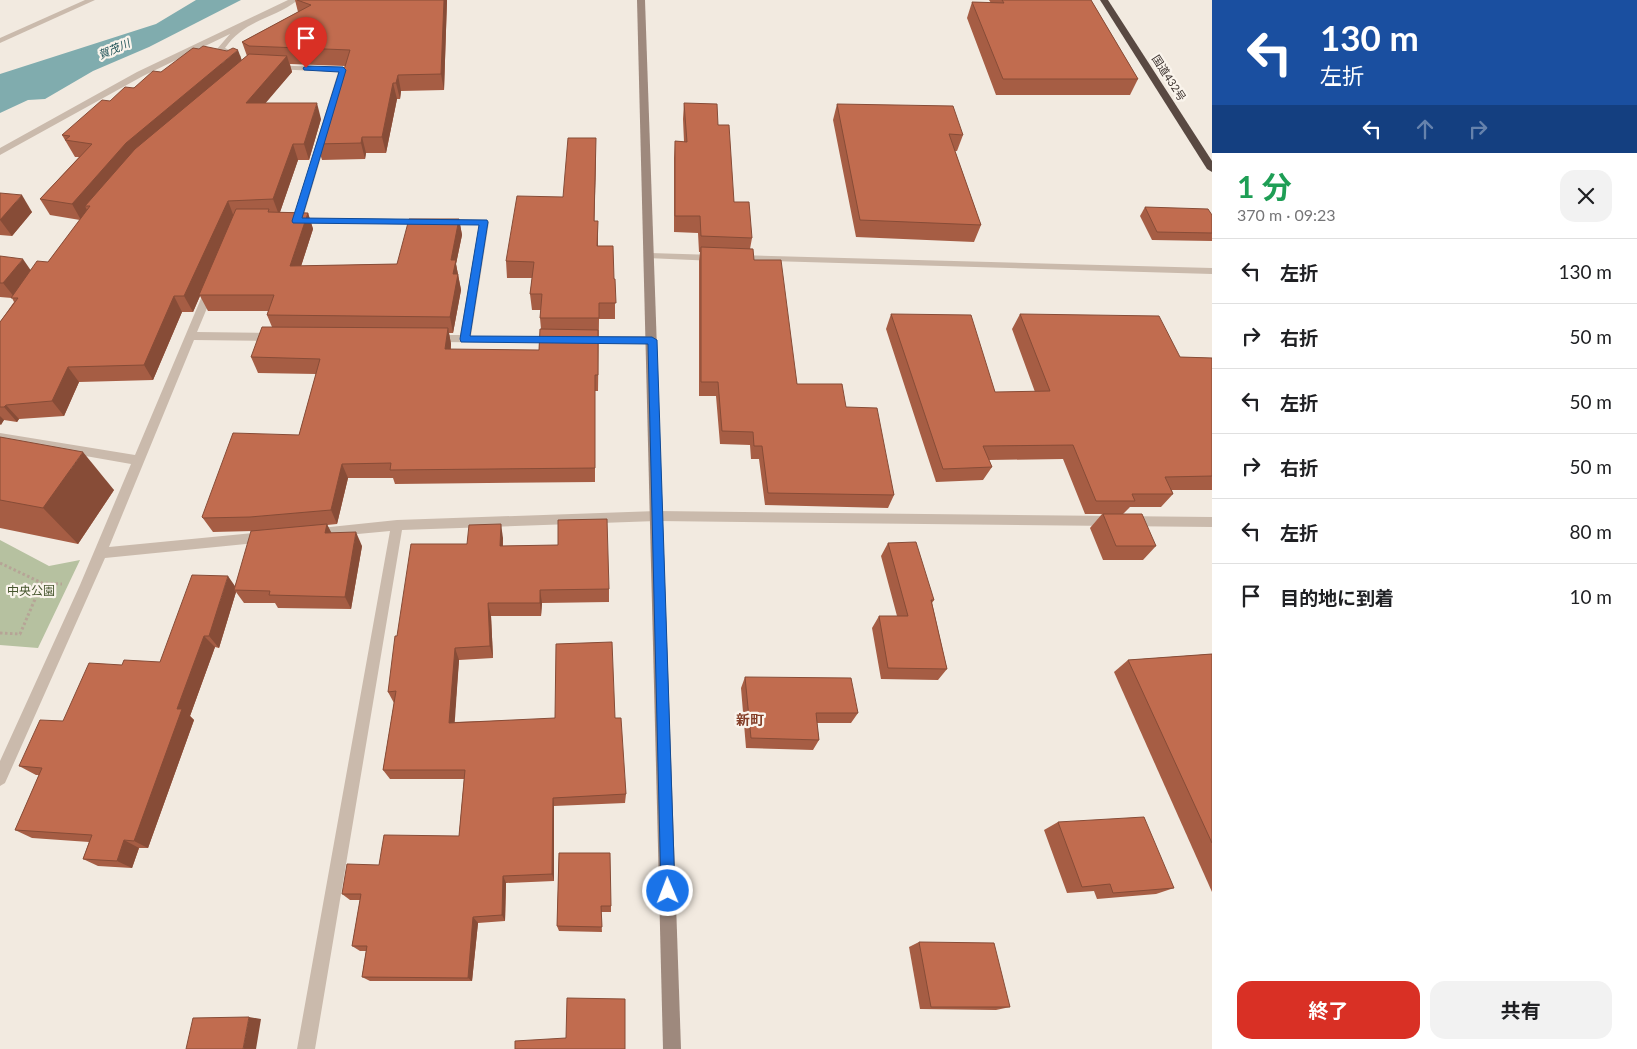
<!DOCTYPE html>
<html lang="ja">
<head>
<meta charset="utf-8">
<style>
	:root { --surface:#fff; --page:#f2f2f2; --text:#202124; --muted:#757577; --line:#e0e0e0; --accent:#d93025 }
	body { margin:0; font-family:Lato,"Noto Sans JP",sans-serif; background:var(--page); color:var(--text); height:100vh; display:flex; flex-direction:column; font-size:19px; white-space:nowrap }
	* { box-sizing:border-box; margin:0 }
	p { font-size:16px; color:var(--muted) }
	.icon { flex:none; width:28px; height:28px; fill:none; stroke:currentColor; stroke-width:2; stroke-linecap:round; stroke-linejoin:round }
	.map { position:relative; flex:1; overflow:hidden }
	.drawer { display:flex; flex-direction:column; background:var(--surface); width:425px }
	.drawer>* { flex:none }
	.top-card { background:#1a4fa0; color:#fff; overflow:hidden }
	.pin { position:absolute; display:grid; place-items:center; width:42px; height:42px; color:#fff; margin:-51px -21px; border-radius:50% 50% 50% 0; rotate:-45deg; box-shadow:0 0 5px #0007 }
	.pin .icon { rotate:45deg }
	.me { position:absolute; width:55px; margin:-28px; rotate:359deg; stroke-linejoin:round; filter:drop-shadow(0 0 4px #0008) }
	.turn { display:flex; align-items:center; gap:18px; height:105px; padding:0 25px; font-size:22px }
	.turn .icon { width:65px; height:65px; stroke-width:2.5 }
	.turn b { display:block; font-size:35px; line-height:42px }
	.lanes { display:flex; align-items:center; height:48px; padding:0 25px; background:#0003; justify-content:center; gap:25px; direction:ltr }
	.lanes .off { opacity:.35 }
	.round { display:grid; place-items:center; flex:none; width:52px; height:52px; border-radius:15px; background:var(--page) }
	.head { display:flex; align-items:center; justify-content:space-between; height:85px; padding:0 25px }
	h1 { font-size:30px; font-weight:700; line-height:38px; color:#1e9e55 }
	.cta { display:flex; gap:10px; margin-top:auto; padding:10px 25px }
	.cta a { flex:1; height:58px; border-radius:15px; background:var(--accent); color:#fff; font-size:20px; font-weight:700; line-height:58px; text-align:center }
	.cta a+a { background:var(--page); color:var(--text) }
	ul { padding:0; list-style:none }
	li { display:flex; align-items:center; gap:15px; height:65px; padding:0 25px; border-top:1px solid var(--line) }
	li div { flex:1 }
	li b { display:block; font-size:19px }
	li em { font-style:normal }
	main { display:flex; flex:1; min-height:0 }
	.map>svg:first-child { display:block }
	.green { fill:#b6c1a0 }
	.water { fill:#80acae }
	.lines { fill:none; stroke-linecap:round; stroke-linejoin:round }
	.path { stroke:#b6a496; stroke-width:3; stroke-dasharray:2.5 2.5; stroke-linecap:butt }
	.street { fill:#cabaac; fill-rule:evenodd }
	.secondary { fill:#9e897d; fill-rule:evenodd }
	.highway { fill:#594942; fill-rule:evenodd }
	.wall { fill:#a65d44 }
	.shaded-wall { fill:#874c37 }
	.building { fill:#c16c4f; stroke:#874c37 }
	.route { fill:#1a73e8; stroke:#114b97 }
	.labels { text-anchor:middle; stroke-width:4.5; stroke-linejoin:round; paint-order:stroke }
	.far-water-label { font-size:11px; font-style:italic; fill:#215459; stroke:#faf4ec }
	.far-street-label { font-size:11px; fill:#392f2b; stroke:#faf4ec }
	.park-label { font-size:12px; fill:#47562f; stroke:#faf4ec }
	.neighbourhood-label { font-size:14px; font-weight:bold; fill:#843e27; stroke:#faf4ec }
</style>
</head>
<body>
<main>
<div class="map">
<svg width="1212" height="1049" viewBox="0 0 1212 1049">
	<rect width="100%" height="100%" fill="#f2eae0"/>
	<polygon class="green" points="0,540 49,566 80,560 38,648 0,645"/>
	<polygon class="water" points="196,0 241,0 149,47 93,71 45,99 28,100 0,113 0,74 156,24"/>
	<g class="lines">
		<g class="path">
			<polyline points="0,563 42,583 62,584"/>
			<polyline points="0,633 20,634 42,583"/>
		</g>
		<g class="street">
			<polygon points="85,0 95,0 0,43 0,38"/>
			<path d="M288,0h10c-24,19 -53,19 -73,48l16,8v4h-6l-18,-11 13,-15 -87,42 -143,79v-7l137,-76z"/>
			<polygon points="271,65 343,68 347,70 303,218 487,220 489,222 471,336 557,336 561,337 562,340 561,343 430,342 429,339 430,336 434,335 460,335 479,225 292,223 290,221 293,219 338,72 274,69 271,69"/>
			<polygon points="650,253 715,255 720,258 715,261 647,258 647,254"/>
			<polygon points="737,255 1212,268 1212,274 734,260 734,256"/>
			<polygon points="210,286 215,289 197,332 274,333 279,337 274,341 194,340 109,547 265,532 269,533 271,537 269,541 265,542 105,558 5,783 0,786 0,761 80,585 131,464 0,441 0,433 135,455 205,289"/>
			<polygon points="582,336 652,336 657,340 652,344 582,344 577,340"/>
			<polygon points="657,511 1212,517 1212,527 657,521 402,530 315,1049 297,1049 390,531 315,538 311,537 309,533 311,529 397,520"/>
		</g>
		<polygon class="secondary" points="637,0 645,0 681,1049 663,1049"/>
		<polygon class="highway" points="1100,0 1108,0 1212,161 1212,172 1207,169"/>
	</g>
	<g class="wall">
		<polygon points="295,0 447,0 444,90 401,91 400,99 397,99 386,153 366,153 365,159 322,160 317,144 334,103 345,66 290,64 292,72 265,103 321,119 309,160 298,160 280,212 308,213 313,229 301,266 397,264 459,219 462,235 456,264 461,290 453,333 449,333 451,344 451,350 539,350 541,329 540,318 541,310 532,310 530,294 532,278 507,278 506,261 563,197 596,155 594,221 598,237 598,246 614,279 615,279 615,319 599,319 598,391 595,391 595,482 395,484 393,478 348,478 337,524 327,525 331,533 362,546 351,609 278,608 275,603 244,603 236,592 219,648 215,647 190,716 194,720 148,848 139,848 132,868 98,866 83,859 89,842 32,838 15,830 39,775 36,775 19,766 63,721 122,665 160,662 235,586 253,531 213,532 202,517 299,435 316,374 258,373 251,357 272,327 267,315 268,311 208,311 200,296 193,312 182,312 153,380 79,382 64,416 19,419 17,422 4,420 0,425 0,322 14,302 12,298 0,297 0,256 31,270 48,262 80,220 50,215 40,199 79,157 75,157 62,135 110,101 161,72 242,61 247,56 242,42 298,12"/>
		<polygon points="989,0 1091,0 1138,79 1130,95 996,95 967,18 972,2 991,3"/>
		<polygon points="684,103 718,125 734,202 752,238 750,249 797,384 846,407 894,495 888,508 765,505 759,459 751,459 750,445 720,444 716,396 699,396 699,261 700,252 699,252 698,233 674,232 674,158 675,141 684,142 683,119"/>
		<polygon points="837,104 963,135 957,151 955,151 981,225 974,242 856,237 833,120"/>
		<polygon points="0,193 32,212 12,236 0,235"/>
		<polygon points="1145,207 1212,215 1212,241 1152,240 1140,216"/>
		<polygon points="891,314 995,392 1035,392 1012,329 1020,314 1180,357 1212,358 1212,490 1172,490 1173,494 1161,507 1130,507 1123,514 1156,546 1143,560 1103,560 1090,528 1102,514 1085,514 1063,459 989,460 992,467 983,480 936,482 886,329"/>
		<polygon points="0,437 114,490 78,544 0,528"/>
		<polygon points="503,538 503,546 609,589 609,602 542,603 541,616 491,616 493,658 459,660 454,722 615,718 626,794 625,803 554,806 554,881 506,883 505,921 478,923 472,981 370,981 362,977 366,951 360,951 352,946 360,900 350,900 342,894 379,865 459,836 464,779 390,779 383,770 394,703 388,692 397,636 467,544"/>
		<polygon points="888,543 934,600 932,603 947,669 938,680 881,679 872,628 879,616 897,616 881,556"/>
		<polygon points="1212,654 1212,892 1114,672 1128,660"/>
		<polygon points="745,677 858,713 851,723 817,723 819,740 813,750 746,748 741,688"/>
		<polygon points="1058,822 1174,888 1156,894 1097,899 1094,891 1067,893 1044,830"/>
		<polygon points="559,853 611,906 611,912 601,912 602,932 559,931 557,926"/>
		<polygon points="919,942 1010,1007 996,1010 920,1009 909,947"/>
	</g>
	<g class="shaded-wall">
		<polygon points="444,0 447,0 444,90 441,74"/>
		<polygon points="238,50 244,66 90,206 85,206 88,212 81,220 72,204 126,143"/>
		<polygon points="287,56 292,72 252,119 246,103"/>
		<polygon points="398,75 401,91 400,99 396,83"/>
		<polygon points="393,83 397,99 386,153 382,137"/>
		<polygon points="317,103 321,119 309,160 304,144"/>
		<polygon points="362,137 366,153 365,159 361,143"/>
		<polygon points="596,138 596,155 594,237 594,221"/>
		<polygon points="293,144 298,160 279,215 273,199"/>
		<polygon points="22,195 32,212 12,236 0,220"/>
		<polygon points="228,201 234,217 193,312 184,296"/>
		<polygon points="308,213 313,229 296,282 290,266"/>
		<polygon points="459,219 462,235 456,264 461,290 453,333 450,317 451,260"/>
		<polygon points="598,221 598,237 597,262 597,246"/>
		<polygon points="23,259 34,275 15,298 3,283"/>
		<polygon points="174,296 182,312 153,380 144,365"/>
		<polygon points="448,328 451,344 448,365 445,349"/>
		<polygon points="68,367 79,382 64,416 52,401"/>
		<polygon points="6,405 19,419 17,422 4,407"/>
		<polygon points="0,416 4,420 1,425 0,424"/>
		<polygon points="83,452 114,490 78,544 43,508"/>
		<polygon points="342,464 348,478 337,524 331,510"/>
		<polygon points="327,524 334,538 325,533"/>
		<polygon points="501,524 503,538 502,559 500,546"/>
		<polygon points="356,532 362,546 351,609 345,597"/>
		<polygon points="228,576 237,589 234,590 236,592 219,648 209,636"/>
		<polygon points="540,590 542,603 541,616 540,603"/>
		<polygon points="488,603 491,616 493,658 490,646"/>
		<polygon points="204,636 215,647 190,716 194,720 148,848 134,841 177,709"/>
		<polygon points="455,648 459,660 454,733 449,723"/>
		<polygon points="553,798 554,806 554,881 552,874"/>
		<polygon points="124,840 139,848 132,868 117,861"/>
		<polygon points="503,876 506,883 505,921 502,915"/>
		<polygon points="473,917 478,923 472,981 468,978"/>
		<polygon points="249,1017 261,1019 256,1049 243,1049"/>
	</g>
	<g class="building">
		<polygon points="297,0 444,0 441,74 398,75 396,83 393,83 382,137 362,137 361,143 317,144 330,103 334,103 350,50 249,46 242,42 311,5"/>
		<polygon points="1002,0 1091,0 1138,79 1003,79 972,2 1004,3"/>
		<polygon points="203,46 227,51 233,48 238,50 126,143 72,204 40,199 92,144 65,140 70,136 62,135 102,100 110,101 125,87 134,88 153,71 161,72 193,48 199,49"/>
		<polygon points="249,54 287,56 246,103 317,103 304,144 293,144 273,199 228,201 184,296 174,296 144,365 68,367 52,401 6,405 4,407 0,407 0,322 18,298 11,298 37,261 48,262 90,206 85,206 135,149"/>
		<polygon points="684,103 717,104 718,125 729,125 734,202 749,202 752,238 701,236 700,216 675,216 675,141 687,142"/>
		<polygon points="837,104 953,106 963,135 949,134 981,225 860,220"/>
		<polygon points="568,138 596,138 594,221 598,221 597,246 613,246 614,279 615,279 616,303 599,303 599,318 540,318 542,294 530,294 534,262 506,261 517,196 563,197"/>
		<polygon points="0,193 22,195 0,220"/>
		<polygon points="1145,207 1208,209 1212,215 1212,233 1157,232"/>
		<polygon points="236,209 269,209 268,212 308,213 290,266 397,264 409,219 459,219 451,260 456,260 453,274 458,274 450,317 267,315 274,295 199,295"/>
		<polygon points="701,247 753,249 754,260 781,260 797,384 842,384 846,407 877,408 894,495 768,493 762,446 754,446 753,432 722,431 718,382 701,382"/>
		<polygon points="0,256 23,259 3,283 0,283"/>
		<polygon points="891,314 971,315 995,392 1050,391 1020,314 1159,316 1180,357 1212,358 1212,476 1165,477 1173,494 1132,494 1135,501 1096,501 1073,445 983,446 992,467 943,469"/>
		<polygon points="262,327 448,328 445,349 539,350 540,329 598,330 598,375 595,375 595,468 390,470 391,463 342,464 331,510 250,517 203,518 202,517 233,433 299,435 320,359 251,357"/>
		<polygon points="0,437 83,452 43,508 0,500"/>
		<polygon points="1103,514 1142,514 1156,546 1116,546"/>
		<polygon points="607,519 609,589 540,590 540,603 488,603 490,646 455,648 449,723 555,718 556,644 612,642 615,718 621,718 626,794 553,798 552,874 503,876 502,915 473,917 468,978 362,977 367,946 352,946 361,894 342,894 347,864 379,865 384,835 459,836 465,770 383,770 396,691 388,692 395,636 397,636 411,544 467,544 469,525 501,524 500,546 558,545 558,520"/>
		<polygon points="327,524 325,533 356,532 345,597 269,595 270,591 234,590 251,531"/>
		<polygon points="916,542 934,600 931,600 947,669 888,668 879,616 908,616 888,543"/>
		<polygon points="192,575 228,576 209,636 204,636 177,709 182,709 134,841 124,840 117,861 83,859 92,835 15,830 42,768 19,766 40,720 63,721 89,663 122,665 124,660 160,662"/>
		<polygon points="1212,654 1212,843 1128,660"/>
		<polygon points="745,677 851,678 858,713 816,713 819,740 751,738"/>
		<polygon points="1144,817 1174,888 1113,893 1110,884 1082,887 1058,822"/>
		<polygon points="559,853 610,853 611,906 601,906 602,927 557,926"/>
		<polygon points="919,942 994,943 1010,1007 931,1007"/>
		<polygon points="567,998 625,999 625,1049 515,1049 515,1041 566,1038"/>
		<polygon points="249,1017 243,1049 186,1049 193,1018"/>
	</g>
	<polygon class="route" points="306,66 343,67 346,70 302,218 487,220 488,222 470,336 652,337 657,340 675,891 673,896 668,899 663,896 661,891 648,344 461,342 460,339 479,225 293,223 292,221 339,72 304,70 303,68"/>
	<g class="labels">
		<g class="far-water-label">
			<text transform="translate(114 49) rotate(-24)" y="4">賀茂川</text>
		</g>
		<g class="far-street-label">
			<text transform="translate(1169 78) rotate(57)" y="4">国道432号</text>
		</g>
		<g class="park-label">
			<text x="31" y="595">中央公園</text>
		</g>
		<g class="neighbourhood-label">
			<text x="750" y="725">新町</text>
		</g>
	</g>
</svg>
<div class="pin" style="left:306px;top:68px;background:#d93025"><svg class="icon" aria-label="arrive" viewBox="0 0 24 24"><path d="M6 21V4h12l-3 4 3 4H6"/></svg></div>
<svg class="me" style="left:668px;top:891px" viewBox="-20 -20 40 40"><circle r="17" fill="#1a73e8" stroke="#fff" stroke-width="3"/><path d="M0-11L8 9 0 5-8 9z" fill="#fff"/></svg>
</div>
<section class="drawer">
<div class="top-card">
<div class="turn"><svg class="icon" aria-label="left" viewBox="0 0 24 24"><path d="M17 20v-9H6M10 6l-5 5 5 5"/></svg><div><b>130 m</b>左折</div></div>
<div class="lanes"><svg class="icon" aria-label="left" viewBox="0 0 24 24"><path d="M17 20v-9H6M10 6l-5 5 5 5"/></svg><svg class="icon off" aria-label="ahead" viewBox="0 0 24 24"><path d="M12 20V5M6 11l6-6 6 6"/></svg><svg class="icon off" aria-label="right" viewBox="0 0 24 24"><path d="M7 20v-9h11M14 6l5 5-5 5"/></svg></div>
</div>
<div class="head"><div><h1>1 分</h1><p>370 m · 09:23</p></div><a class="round"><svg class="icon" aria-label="close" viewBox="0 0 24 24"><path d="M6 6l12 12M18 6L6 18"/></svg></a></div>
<ul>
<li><svg class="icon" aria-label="left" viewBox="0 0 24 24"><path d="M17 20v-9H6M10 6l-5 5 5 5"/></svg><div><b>左折</b></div><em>130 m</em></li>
<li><svg class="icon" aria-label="right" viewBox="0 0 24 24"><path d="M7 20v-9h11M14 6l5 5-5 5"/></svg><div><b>右折</b></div><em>50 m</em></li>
<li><svg class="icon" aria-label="left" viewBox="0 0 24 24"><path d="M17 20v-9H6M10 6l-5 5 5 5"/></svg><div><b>左折</b></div><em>50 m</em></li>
<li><svg class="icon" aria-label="right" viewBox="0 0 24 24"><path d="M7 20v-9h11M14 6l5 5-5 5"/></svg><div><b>右折</b></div><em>50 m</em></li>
<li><svg class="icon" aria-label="left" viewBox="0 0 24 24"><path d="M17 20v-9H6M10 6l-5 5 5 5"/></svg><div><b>左折</b></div><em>80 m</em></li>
<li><svg class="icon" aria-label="arrive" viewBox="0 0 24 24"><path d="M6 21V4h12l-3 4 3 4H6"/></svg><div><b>目的地に到着</b></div><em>10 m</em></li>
</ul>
<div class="cta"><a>終了</a><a>共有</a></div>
</section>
</main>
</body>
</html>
